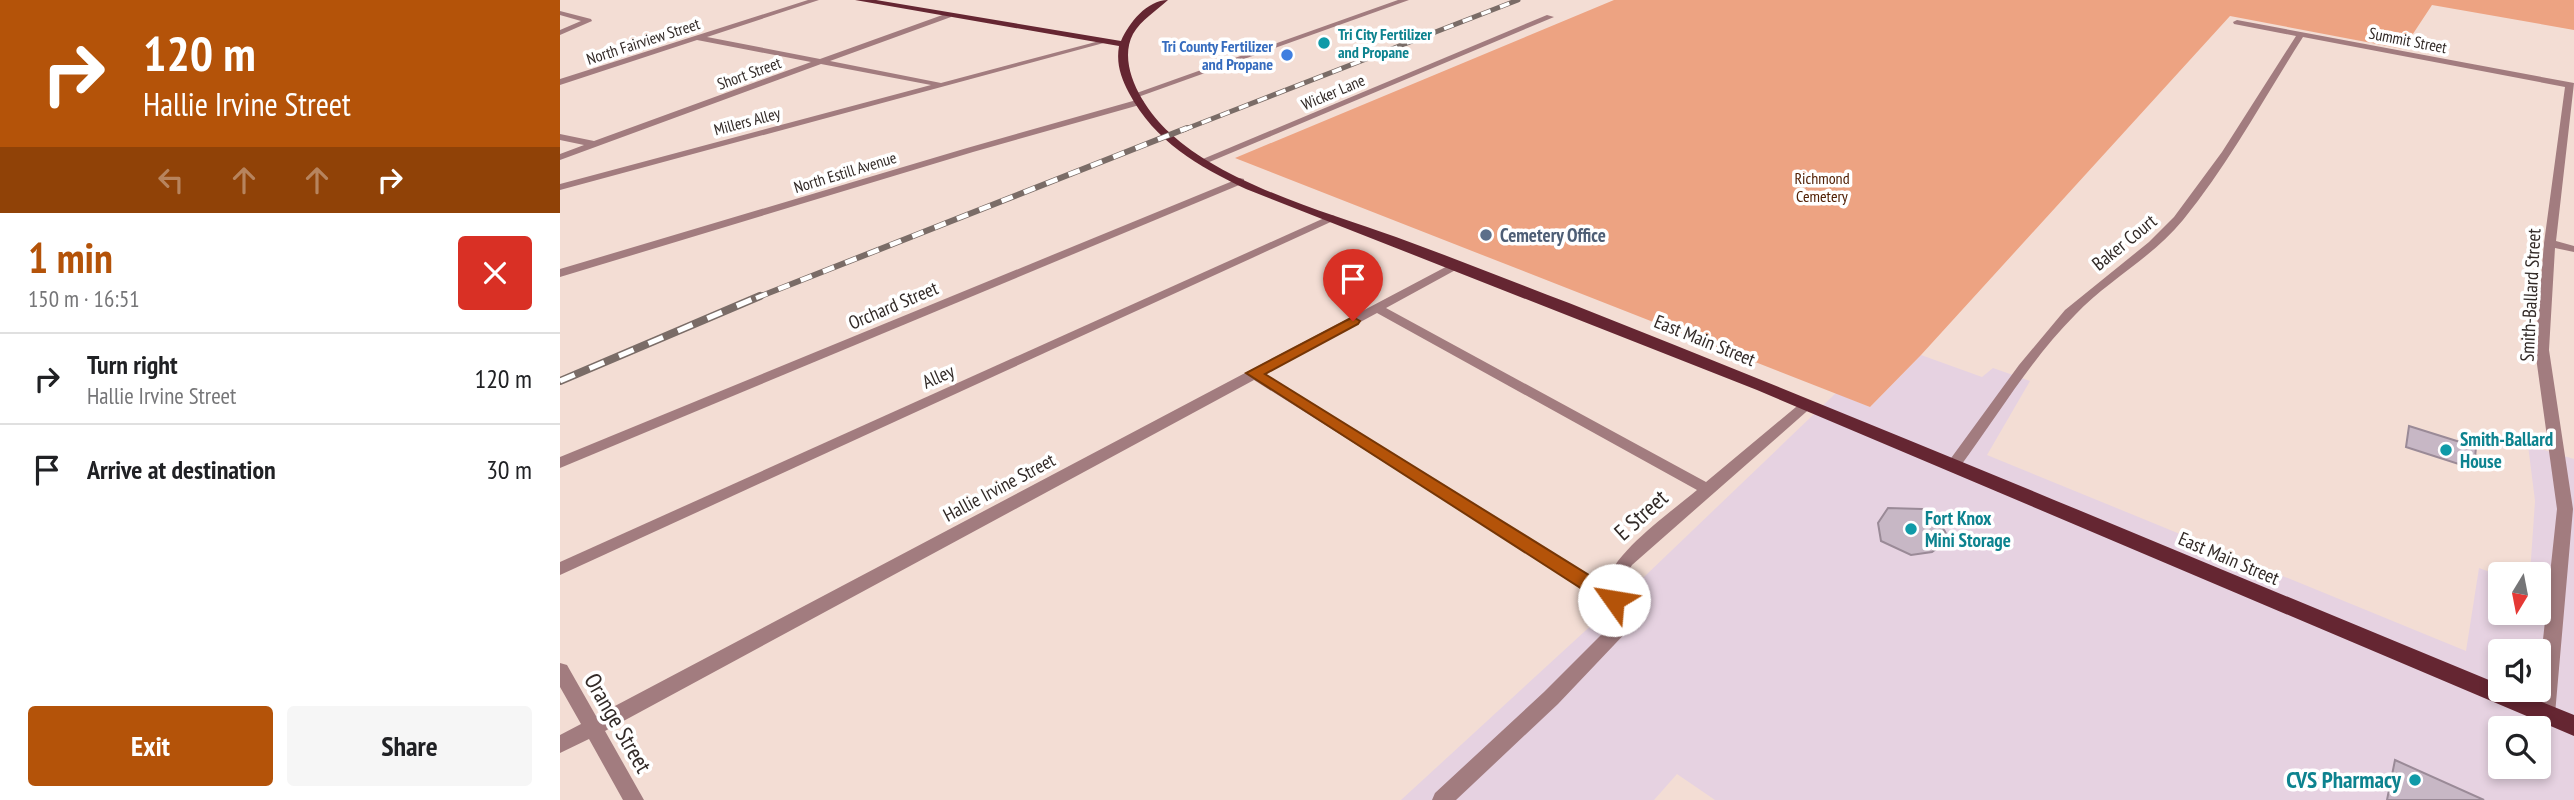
<!DOCTYPE html>
<html lang="en">
<head>
<meta charset="utf-8">
<style>
	:root { --surface:#fff; --page:#f6f6f6; --text:#202124; --muted:#757577; --line:#e0e0e0; --accent:#b45309 }
	body { margin:0; font-family:"PT Sans Narrow",sans-serif; background:var(--page); color:var(--text); height:100vh; display:flex; flex-direction:column; font-size:26px; white-space:nowrap }
	* { box-sizing:border-box; margin:0 }
	p { font-size:23px; color:var(--muted) }
	.icon { flex:none; width:38px; height:38px; fill:none; stroke:currentColor; stroke-width:2; stroke-linecap:round; stroke-linejoin:round }
	.map { position:relative; flex:1; overflow:hidden }
	.details { display:flex; flex-direction:column; background:var(--surface); width:560px }
	.details>* { flex:none }
	.banner { background:#b45309; color:#fff; overflow:hidden }
	.needle { width:46px; rotate:190deg }
	.fabs { position:absolute; left:1928px; top:562px; display:grid; gap:14px }
	.fabs a { display:grid; place-items:center; width:63px; height:63px; border-radius:7px; background:var(--surface); box-shadow:0 4px 10px #0003; font-size:35px }
	.pin { position:absolute; display:grid; place-items:center; width:60px; height:60px; color:#fff; margin:-72px -30px; border-radius:50% 50% 50% 0; rotate:-45deg; box-shadow:0 0 7px #0007 }
	.pin .icon { rotate:45deg }
	.me { position:absolute; width:77px; margin:-38px; rotate:302deg; stroke-linejoin:round; filter:drop-shadow(0 0 5px #0008) }
	.turn { display:flex; align-items:center; gap:24px; height:147px; padding:0 28px; font-size:32px }
	.turn .icon { width:91px; height:91px; stroke-width:2.5 }
	.turn b { display:block; font-size:49px; line-height:60px }
	.lanes { display:flex; align-items:center; height:66px; padding:0 28px; background:#0003; justify-content:center; gap:35px; direction:ltr }
	.lanes .off { opacity:.35 }
	.round { display:grid; place-items:center; flex:none; width:74px; height:74px; border-radius:7px; background:var(--page) }
	.headline { display:flex; align-items:center; justify-content:space-between; height:119px; padding:0 28px }
	h1 { font-size:42px; font-weight:600; line-height:52px; color:var(--accent) }
	.primary-button { display:flex; gap:14px; margin-top:auto; padding:14px 28px }
	.primary-button a { flex:1; height:80px; border-radius:7px; background:var(--accent); color:#fff; font-size:28px; font-weight:600; line-height:80px; text-align:center }
	.primary-button a+a { background:var(--page); color:var(--text) }
	ul { padding:0; list-style:none }
	li { display:flex; align-items:center; gap:21px; height:91px; padding:0 28px; border-top:2px solid var(--line) }
	li div { flex:1 }
	li b { display:block; font-size:26px }
	li em { font-style:normal }
	main { display:flex; flex:1; min-height:0 }
	.map>svg:first-child { display:block }
	.commercial { fill:#e6d2e1; fill-rule:evenodd }
	.green { fill:#eda382 }
	.building { fill:#c7b7c5; stroke:#9a8a97; stroke-width:2 }
	.lines { fill:none; stroke-linecap:round; stroke-linejoin:round }
	.minor { fill:#a27c7f; fill-rule:evenodd }
	.primary { fill:#652632; fill-rule:evenodd }
	.rail-far2-casing { stroke:#7a6c67; stroke-width:5 }
	.rail-far1-casing { stroke:#7a6c67; stroke-width:6 }
	.rail-casing { stroke:#7a6c67; stroke-width:8 }
	.rail-far2 { stroke:#fff; stroke-width:3.5; stroke-dasharray:10; stroke-linecap:butt }
	.rail-far1 { stroke:#fff; stroke-width:4.5; stroke-dasharray:12; stroke-linecap:butt }
	.rail { stroke:#fff; stroke-width:5; stroke-dasharray:16; stroke-linecap:butt }
	.route { fill:#b45309; stroke:#753606; stroke-width:2 }
	.culture-dot { fill:#0f9aa8; stroke:#fff; stroke-width:2.5 }
	.shop-dot { fill:#3f7fe0; stroke:#fff; stroke-width:2.5 }
	.service-dot { fill:#5c6f8a; stroke:#fff; stroke-width:2.5 }
	.labels { text-anchor:middle; stroke-width:7; stroke-linejoin:round; paint-order:stroke }
	.far-culture-label { font-size:16px; font-weight:bold; fill:#0d838f; stroke:#fff; text-anchor:start }
	.far-street-label { font-size:16px; fill:#322a27; stroke:#fff }
	.far-shop-label { font-size:16px; font-weight:bold; fill:#366cbe; stroke:#fff; text-anchor:end }
	.far-park-label { font-size:16px; fill:#512005; stroke:#fff }
	.service-label { font-size:19px; font-weight:bold; fill:#4e5e75; stroke:#fff; text-anchor:start }
	.street-label { font-size:19px; fill:#322a27; stroke:#fff }
	.culture-label { font-size:19px; font-weight:bold; fill:#0d838f; stroke:#fff; text-anchor:start }
	.near-street-label { font-size:23px; fill:#322a27; stroke:#fff }
	.near-culture-label { font-size:23px; font-weight:bold; fill:#0d838f; stroke:#fff; text-anchor:end }
</style>
</head>
<body>
<main>
<section class="details">
<div class="banner">
<div class="turn"><svg class="icon" aria-label="right" viewBox="0 0 24 24"><path d="M7 20v-9h11M14 6l5 5-5 5"/></svg><div><b>120 m</b>Hallie Irvine Street</div></div>
<div class="lanes"><svg class="icon off" aria-label="left" viewBox="0 0 24 24"><path d="M17 20v-9H6M10 6l-5 5 5 5"/></svg><svg class="icon off" aria-label="ahead" viewBox="0 0 24 24"><path d="M12 20V5M6 11l6-6 6 6"/></svg><svg class="icon off" aria-label="ahead" viewBox="0 0 24 24"><path d="M12 20V5M6 11l6-6 6 6"/></svg><svg class="icon" aria-label="right" viewBox="0 0 24 24"><path d="M7 20v-9h11M14 6l5 5-5 5"/></svg></div>
</div>
<div class="headline"><div><h1>1 min</h1><p>150 m · 16:51</p></div><a class="round" style="background:#d93025;color:#fff"><svg class="icon" aria-label="close" viewBox="0 0 24 24"><path d="M6 6l12 12M18 6L6 18"/></svg></a></div>
<ul>
<li><svg class="icon" aria-label="right" viewBox="0 0 24 24"><path d="M7 20v-9h11M14 6l5 5-5 5"/></svg><div><b>Turn right</b><p>Hallie Irvine Street</p></div><em>120 m</em></li>
<li><svg class="icon" aria-label="arrive" viewBox="0 0 24 24"><path d="M6 21V4h12l-3 4 3 4H6"/></svg><div><b>Arrive at destination</b></div><em>30 m</em></li>
</ul>
<div class="primary-button"><a>Exit</a><a>Share</a></div>
</section>
<div class="map">
<svg width="2014" height="800" viewBox="0 0 2014 800">
	<rect width="100%" height="100%" fill="#f3ddd4"/>
	<path class="commercial" d="M1361,355l61,22 11,-9 37,13 -43,74 479,196 13,-83 22,8v36h38v-38h-9l5,-73 -7,-56 46,14v341h-859l-38,-26 -23,26h-253l244,-224 191,-183 34,14zM1941,651h38v39h-38zM1941,728h38v38h-38z"/>
	<polygon class="green" points="1054,0 2014,0 2014,30 1872,5 1843,49 1670,16 1361,355 1310,407 675,158"/>
	<g class="building">
		<polygon points="1849,426 1916,447 1914,469 1846,447"/>
		<polygon points="1328,508 1362,509 1379,521 1389,539 1372,552 1351,555 1321,541 1318,523"/>
		<polygon points="1835,760 1924,800 1827,800"/>
	</g>
	<g class="lines">
		<g class="minor">
			<polygon points="248,0 259,0 147,37 260,59 388,13 392,15 391,17 270,61 381,83 547,39 551,41 0,190 0,184 371,85 261,64 0,160 0,154 24,145 0,140 0,134 34,141 251,62 137,40 0,85 0,79"/>
			<polygon points="838,0 849,0 578,97 571,95"/>
			<polygon points="0,11 31,19 32,21 0,35 0,30 21,21 0,15"/>
			<polygon points="987,15 994,17 647,163 638,161"/>
			<path d="M1677,20l337,63 -18,158 18,5v6l-19,-4 -6,102 24,159 -18,205 -3,6 -7,2 -7,-2 -3,-6 22,-205 -22,-159 9,-107 21,-156 -262,-50c-39,61 -74,126 -120,183 -31,38 -75,60 -108,95 -45,45 -78,102 -116,153h-10l-3,-3 73,-100 46,-55 84,-68 25,-25 48,-65 74,-116 -62,-12 -1,-2z"/>
			<polygon points="580,99 584,102 583,104 413,152 0,277 0,269 407,148"/>
			<polygon points="680,178 684,179 684,183 0,468 0,457"/>
			<polygon points="771,215 775,216 775,220 0,575 0,562"/>
			<path d="M897,261l4,2v4l-75,41 320,174 96,-80h10l2,3 -182,160c-14,22 -8,34 4,55l-3,5 -75,79 -102,96h-24l3,-7 109,-101 73,-73 -7,-14 -356,-225 -649,351 39,69h-21l-34,-61 -29,14v-18l21,-11 -21,-37v-24l7,2 29,51zM817,313l320,177c-27,23 -84,62 -92,96l-341,-212z"/>
		</g>
		<path class="primary" d="M295,0h21l245,41c8,-18 26,-41 47,-41 -12,11 -27,20 -35,34 -17,32 13,78 37,99 55,51 155,79 226,104 58,21 115,44 173,66 312,123 621,254 932,382v5h11l62,25v21l-817,-346 -511,-201c-48,-23 -91,-47 -117,-96 -8,-15 -13,-29 -10,-47z"/>
		<defs>
			<polyline id="rail-far2" points="623,130 958,0"/>
			<polyline id="rail-far1" points="196,298 627,128"/>
			<polyline id="rail" points="0,381 200,296"/>
		</defs>
		<use href="#rail-far2" class="rail-far2-casing"/>
		<use href="#rail-far1" class="rail-far1-casing"/>
		<use href="#rail" class="rail-casing"/>
		<use href="#rail-far2" class="rail-far2"/>
		<use href="#rail-far1" class="rail-far1"/>
		<use href="#rail" class="rail"/>
	</g>
	<polygon class="route" points="793,317 800,321 798,324 705,374 1061,595 1064,600 1061,605 1054,607 1047,605 686,373"/>
	<g class="culture-dot">
		<circle cx="764" cy="43" r="7"/>
		<circle cx="1886" cy="450" r="7"/>
		<circle cx="1351" cy="529" r="7"/>
		<circle cx="1855" cy="780" r="7"/>
	</g>
	<circle class="shop-dot" cx="727" cy="55" r="7"/>
	<circle class="service-dot" cx="926" cy="235" r="7"/>
	<g class="labels">
		<g class="far-culture-label">
			<text x="778" y="40">Tri City Fertilizer<tspan x="778" dy="18">and Propane</tspan></text>
		</g>
		<g class="far-street-label">
			<text transform="translate(1848 40) rotate(11)" y="6">Summit Street</text>
			<text transform="translate(83 41) rotate(-18)" y="6">North Fairview Street</text>
			<text transform="translate(189 73) rotate(-20)" y="6">Short Street</text>
			<text transform="translate(773 92) rotate(-23)" y="6">Wicker Lane</text>
			<text transform="translate(187 121) rotate(-15)" y="6">Millers Alley</text>
			<text transform="translate(285 172) rotate(-17)" y="6">North Estill Avenue</text>
		</g>
		<g class="far-shop-label">
			<text x="713" y="52">Tri County Fertilizer<tspan x="713" dy="18">and Propane</tspan></text>
		</g>
		<g class="far-park-label">
			<text x="1262" y="184">Richmond<tspan x="1262" dy="18">Cemetery</tspan></text>
		</g>
		<g class="service-label">
			<text x="940" y="242">Cemetery Office</text>
		</g>
		<g class="street-label">
			<text transform="translate(1564 242) rotate(-39)" y="7">Baker Court</text>
			<text transform="translate(1970 295) rotate(-87)" y="7">Smith-Ballard Street</text>
			<text transform="translate(333 305) rotate(-23)" y="7">Orchard Street</text>
			<text transform="translate(1145 340) rotate(22)" y="7">East Main Street</text>
			<text transform="translate(378 376) rotate(-24)" y="7">Alley</text>
			<text transform="translate(439 487) rotate(-28)" y="7">Hallie Irvine Street</text>
			<text transform="translate(1669 558) rotate(23)" y="7">East Main Street</text>
		</g>
		<g class="culture-label">
			<text x="1900" y="446">Smith-Ballard<tspan x="1900" dy="22">House</tspan></text>
			<text x="1365" y="525">Fort Knox<tspan x="1365" dy="22">Mini Storage</tspan></text>
		</g>
		<g class="near-street-label">
			<text transform="translate(1081 515) rotate(-42)" y="8">E Street</text>
			<text transform="translate(58 723) rotate(60)" y="8">Orange Street</text>
		</g>
		<g class="near-culture-label">
			<text x="1841" y="788">CVS Pharmacy</text>
		</g>
	</g>
</svg>
<div class="fabs">
<a><svg class="needle" viewBox="-14 -14 28 28"><path d="M0-13l5 13h-10z" fill="#e53935"/><path d="M0 13l5-13h-10z" fill="#757577"/></svg></a>
<a><svg class="icon" aria-label="sound" viewBox="0 0 24 24"><path d="M4 9h4l5-4v14l-5-4H4zM17 9q2 3 0 6"/></svg></a>
<a><svg class="icon" aria-label="search" viewBox="0 0 24 24"><circle cx="10" cy="10" r="6"/><path d="M15 15l6 6"/></svg></a>
</div>
<div class="pin" style="left:793px;top:321px;background:#d93025"><svg class="icon" aria-label="arrive" viewBox="0 0 24 24"><path d="M6 21V4h12l-3 4 3 4H6"/></svg></div>
<svg class="me" style="left:1054px;top:600px" viewBox="-20 -20 40 40"><circle r="19" fill="#fff"/><path d="M0-13L10 11 0 6-10 11z" fill="#b45309"/></svg>
</div>
</main>
</body>
</html>
